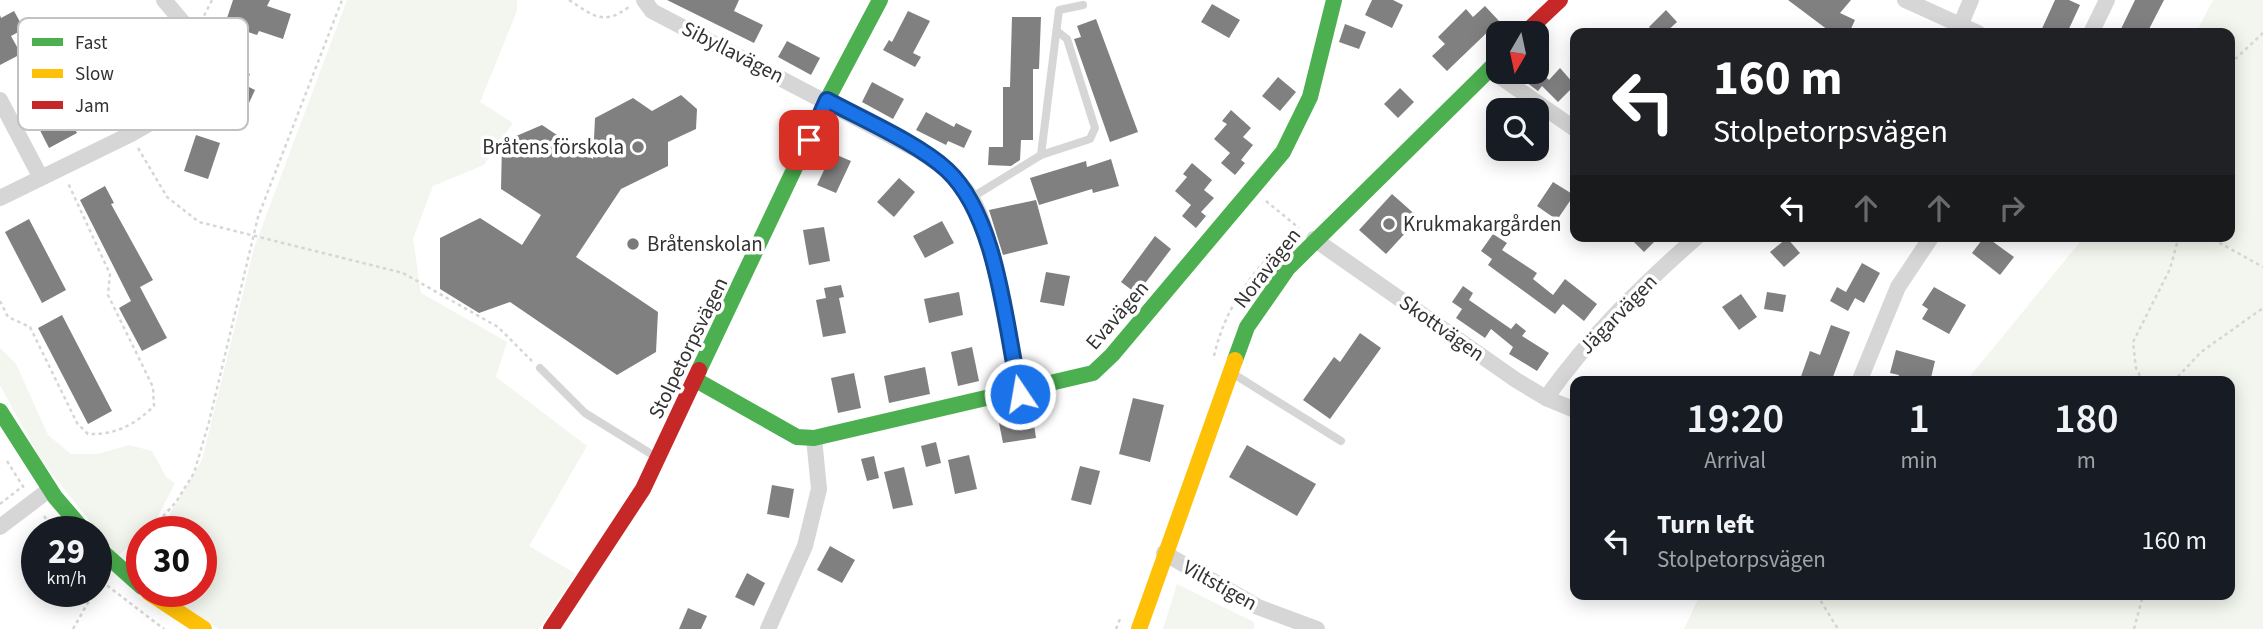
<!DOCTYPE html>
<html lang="en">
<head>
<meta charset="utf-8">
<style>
	:root { --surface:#171b24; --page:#20242c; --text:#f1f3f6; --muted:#9ea1a6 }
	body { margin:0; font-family:"Source Sans 3",sans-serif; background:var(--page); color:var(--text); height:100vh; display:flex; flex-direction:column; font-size:26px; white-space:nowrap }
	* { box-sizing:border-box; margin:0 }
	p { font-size:23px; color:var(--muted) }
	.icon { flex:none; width:38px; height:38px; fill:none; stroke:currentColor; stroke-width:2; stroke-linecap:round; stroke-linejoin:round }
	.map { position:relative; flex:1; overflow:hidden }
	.panel { position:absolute; left:1570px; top:376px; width:665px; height:224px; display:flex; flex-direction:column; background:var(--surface); border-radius:14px; box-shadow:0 4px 18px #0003 }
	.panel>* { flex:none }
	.hud { position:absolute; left:1570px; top:28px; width:665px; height:214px; border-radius:14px; box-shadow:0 4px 18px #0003; background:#202124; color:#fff; overflow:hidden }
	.needle { width:46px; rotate:189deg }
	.controls { position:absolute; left:1486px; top:21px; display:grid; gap:14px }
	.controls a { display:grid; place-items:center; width:63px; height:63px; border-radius:14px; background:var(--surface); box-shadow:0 4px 18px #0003; font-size:35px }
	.speed { position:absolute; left:21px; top:516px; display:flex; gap:14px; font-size:35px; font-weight:700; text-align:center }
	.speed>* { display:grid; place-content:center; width:91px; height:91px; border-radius:50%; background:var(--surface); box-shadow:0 4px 18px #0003; line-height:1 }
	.speed small { font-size:18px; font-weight:400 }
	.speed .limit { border:10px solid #d22; background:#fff; color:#111 }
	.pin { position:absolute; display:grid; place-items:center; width:60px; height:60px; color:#fff; margin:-30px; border-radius:14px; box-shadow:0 4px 10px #0006 }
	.me { position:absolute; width:77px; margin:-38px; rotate:348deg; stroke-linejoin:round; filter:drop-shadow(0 0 5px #0008) }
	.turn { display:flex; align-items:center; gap:24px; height:147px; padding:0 28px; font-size:32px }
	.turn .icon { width:91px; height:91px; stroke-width:2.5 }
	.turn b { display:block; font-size:49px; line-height:60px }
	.lanes { display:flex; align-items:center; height:66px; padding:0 28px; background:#0003; justify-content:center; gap:35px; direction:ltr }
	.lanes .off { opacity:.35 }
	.eta { display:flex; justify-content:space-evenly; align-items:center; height:119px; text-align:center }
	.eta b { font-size:42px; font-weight:600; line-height:49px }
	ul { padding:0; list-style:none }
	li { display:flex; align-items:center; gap:21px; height:91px; padding:0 28px }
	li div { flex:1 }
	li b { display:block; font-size:26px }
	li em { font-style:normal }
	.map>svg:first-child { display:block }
	.green { fill:#f2f6ee }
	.building { fill:#808080 }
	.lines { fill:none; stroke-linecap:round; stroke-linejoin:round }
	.path { stroke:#d6d6d6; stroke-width:2.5; stroke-dasharray:3.5 3.5; stroke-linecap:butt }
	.lane { stroke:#d6d6d6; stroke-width:8 }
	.street { stroke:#d6d6d6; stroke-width:16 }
	.fast { stroke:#4caf50; stroke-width:16 }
	.slow { stroke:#ffc107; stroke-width:16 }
	.jam { stroke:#c62828; stroke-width:16 }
	.route-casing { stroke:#114b97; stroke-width:18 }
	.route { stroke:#1a73e8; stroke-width:12 }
	.poi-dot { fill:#7a7a7a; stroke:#fff; stroke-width:2.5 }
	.labels { text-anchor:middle; stroke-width:7; stroke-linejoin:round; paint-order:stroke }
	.street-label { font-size:21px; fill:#323232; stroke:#fff }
	.poi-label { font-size:21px; fill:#323232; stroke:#fff; text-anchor:start }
	.key { fill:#fff; stroke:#c2c2c2; stroke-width:2 }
	.key-label { font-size:19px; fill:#323232 }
</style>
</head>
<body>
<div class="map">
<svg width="2263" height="629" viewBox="0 0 2263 629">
	<rect width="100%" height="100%" fill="#fff"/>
	<g class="green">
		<polygon points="347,0 517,0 517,11 480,102 513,123 484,165 433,186 413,239 421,293 507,342 496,377 587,446 529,546 576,574 539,629 219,629 186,611 163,592 201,592 201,532 159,532 202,460 254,248"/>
		<polygon points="2213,0 2263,0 2263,629 1684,629 1700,595 2230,595 2230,382 1966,381 2085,236 2230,236 2230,33 2196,33"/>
		<polygon points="0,348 16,364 48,435 71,454 98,454 129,445 152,451 166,477 175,483 156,520 118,556 40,459 0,385"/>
		<polygon points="1177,584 1254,622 1254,629 1163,629"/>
	</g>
	<g class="building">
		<polygon points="233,0 270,0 267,6 291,14 283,39 259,31 257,35 225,24"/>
		<polygon points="667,0 739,0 734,11 763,25 754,43"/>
		<polygon points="1372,0 1393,0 1403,5 1392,28 1365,15"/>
		<polygon points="1788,0 1851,0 1840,13 1855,20 1849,33 1832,33"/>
		<polygon points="2055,0 2069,0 2080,5 2067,33 2040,33"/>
		<polygon points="2135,0 2164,0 2147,33 2119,33"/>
		<polygon points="1212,4 1240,20 1229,38 1201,22"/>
		<polygon points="1485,6 1499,21 1447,71 1432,56 1445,44 1438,37 1466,9 1473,17"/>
		<polygon points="1666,10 1677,22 1665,33 1655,33 1649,27"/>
		<polygon points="14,11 24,29 11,36 21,54 0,65 0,15 1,18"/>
		<polygon points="908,11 930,21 913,53 921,57 915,67 883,50 889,40 892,42"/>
		<polygon points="1012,17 1041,17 1039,69 1033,69 1033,140 1021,140 1020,160 1011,166 988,165 989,147 1003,147 1003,87 1010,87"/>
		<polygon points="1096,19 1138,132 1110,142 1074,39 1081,37 1077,26"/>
		<polygon points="1345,24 1366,32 1359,49 1339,42"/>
		<polygon points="787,41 820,58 811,75 778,57"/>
		<polygon points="219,59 250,74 245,85 255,90 243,116 229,109 235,96 208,83"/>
		<polygon points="1560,68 1575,85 1558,102 1542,86 1538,91 1526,82 1539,70 1549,80"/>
		<polygon points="39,74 60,113 65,111 77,133 49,148 17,85"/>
		<polygon points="1278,77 1296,92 1280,111 1262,96"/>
		<polygon points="872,82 904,99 893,119 862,102"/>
		<polygon points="1400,88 1414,102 1398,118 1384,104"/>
		<polygon points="681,95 697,109 696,129 668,142 668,166 621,189 576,257 658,312 656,352 617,375 510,302 479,313 440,289 440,238 480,218 522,245 541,215 501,189 502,142 542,125 593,159 595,118 633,98 652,111"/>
		<polygon points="1231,110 1251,128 1243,137 1253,145 1241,160 1245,163 1235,175 1221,163 1230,153 1214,139 1227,124 1222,121"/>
		<polygon points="926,112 954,127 956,123 972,131 964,148 948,141 946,145 916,130"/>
		<polygon points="196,135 220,143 208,179 184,171"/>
		<polygon points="832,153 851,161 836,193 817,185"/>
		<polygon points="1111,159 1119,186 1093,193 1092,189 1039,205 1030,178 1086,161 1087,167"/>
		<polygon points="1192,163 1212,180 1204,190 1214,198 1201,212 1206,216 1196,228 1182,216 1191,205 1175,191 1187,177 1183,174"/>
		<polygon points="899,178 915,192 894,217 877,202"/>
		<polygon points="1553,182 1574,195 1557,220 1537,206"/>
		<polygon points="105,186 114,203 111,204 153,280 140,287 167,338 142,351 119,308 131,301 80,200"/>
		<polygon points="1392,194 1419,218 1386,254 1359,230"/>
		<polygon points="1036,200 1048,244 1003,255 989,210"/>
		<polygon points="29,219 66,290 42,303 5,232"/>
		<polygon points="942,221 954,243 925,258 913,236"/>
		<polygon points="824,227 830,261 809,265 803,230"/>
		<polygon points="1493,234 1507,243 1502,250 1537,273 1533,279 1553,295 1565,279 1597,304 1584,321 1563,304 1555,314 1488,265 1492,259 1481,251"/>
		<polygon points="1155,236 1171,249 1137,294 1121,282"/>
		<polygon points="1628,236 1660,236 1644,252"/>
		<polygon points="1985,236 2014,257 2000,275 1972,253"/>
		<polygon points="1787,238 1800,253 1784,267 1770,252"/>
		<polygon points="1862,263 1880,273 1864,303 1855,298 1848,311 1830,301 1837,287 1846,292"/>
		<polygon points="1046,272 1070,276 1064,306 1040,302"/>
		<polygon points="841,285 844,297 839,298 846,333 823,337 816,300 826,298 824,288"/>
		<polygon points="1463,286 1473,293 1469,300 1511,329 1516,323 1526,331 1522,336 1549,353 1537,371 1509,354 1513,347 1491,329 1485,338 1456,318 1462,309 1452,302"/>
		<polygon points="1934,287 1966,305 1949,334 1922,319 1928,309 1922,305"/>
		<polygon points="959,292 963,315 929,323 924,299"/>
		<polygon points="1767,292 1786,295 1783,312 1764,309"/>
		<polygon points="1741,294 1757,317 1739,330 1722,307"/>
		<polygon points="62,315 112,411 88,424 38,328"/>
		<polygon points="1831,325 1850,332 1831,382 1799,382 1810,351 1820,355"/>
		<polygon points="1360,333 1381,348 1330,419 1303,400 1334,357 1340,362"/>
		<polygon points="972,347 979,381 958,386 951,352"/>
		<polygon points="1896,350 1935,361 1930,382 1897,382 1899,375 1890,373"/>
		<polygon points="925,367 930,394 889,403 884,376"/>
		<polygon points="854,373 861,408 838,413 831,378"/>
		<polygon points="1133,398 1164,405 1150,462 1119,454"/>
		<polygon points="1033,418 1036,438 1003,443 999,423"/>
		<polygon points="936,442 941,463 926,467 921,446"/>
		<polygon points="1247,445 1316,484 1297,516 1229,477"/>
		<polygon points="969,455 977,489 955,494 948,460"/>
		<polygon points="874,456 879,478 867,481 861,459"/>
		<polygon points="1080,466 1100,471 1091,505 1071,500"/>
		<polygon points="904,467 913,505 893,509 884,472"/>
		<polygon points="772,485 794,489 789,518 767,514"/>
		<polygon points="830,546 855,560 842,583 817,570"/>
		<polygon points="747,573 765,583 754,606 735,597"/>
		<polygon points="688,608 707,616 701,629 679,629"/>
	</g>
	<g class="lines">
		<g class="path">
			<path d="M569,0c25,16 34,26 60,7"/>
			<polyline points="201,22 212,0"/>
			<polyline points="2230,64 2263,33"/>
			<polyline points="138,148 167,197 199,222 403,273 498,327 532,361"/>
			<polyline points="1266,201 1299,228"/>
			<polyline points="2207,236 2263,267"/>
			<path d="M0,301l8,16 22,10 47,96 11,11c28,1 46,-9 66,-28l-1,-19 -45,-92 2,-21 -42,-91"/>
			<path d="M1214,356c11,-48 37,-83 72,-117"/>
			<polyline points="2143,382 2136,368 2133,342 2170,269 2179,236"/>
			<polyline points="2173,382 2201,352 2263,308"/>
			<polyline points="7,461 24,488"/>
			<polyline points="0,504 23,486"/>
			<polyline points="44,516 56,532"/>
			<polyline points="149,532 176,502 194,473 209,422 258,217 342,0"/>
			<polyline points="130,552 142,540"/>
			<polyline points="96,577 164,629"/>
			<polyline points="1817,595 1838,629"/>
			<polyline points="73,629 94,592"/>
			<polyline points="1116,629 1120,619"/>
			<polyline points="2134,629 2143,595"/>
		</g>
		<g class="lane">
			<polyline points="1041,155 1090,139 1095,128 1067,39 1057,31"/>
			<polyline points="971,198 1041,155 1059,10 1083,5"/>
			<polyline points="540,368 585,413 656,457"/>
			<polyline points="1232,373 1341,441"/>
		</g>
		<g class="street">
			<path d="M644,0l8,11 267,140c20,13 39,26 52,46 25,39 38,148 49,197"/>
			<polyline points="1905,0 1978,33"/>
			<polyline points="1957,33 1971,0"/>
			<polyline points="2091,33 2107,0"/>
			<polyline points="1489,69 1575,129"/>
			<polyline points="0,100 40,176"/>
			<polyline points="0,198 131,134 161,117 179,98 193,52 191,32 164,0"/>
			<polyline points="1314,239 1516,380 1546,398 1575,410"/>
			<polyline points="1859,382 1898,287 1932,236"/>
			<path d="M1546,398c44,-62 95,-112 152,-162"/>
			<polyline points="0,527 50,489"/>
			<polyline points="1164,553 1258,607 1317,629"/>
			<polyline points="768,629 805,546 819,489 814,438"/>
		</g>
		<g class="fast">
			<polyline points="1235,360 1247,327 1288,268 1498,61"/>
			<polyline points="699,370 827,100 880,0"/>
			<polyline points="696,380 797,437 814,438 1093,373 1112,355 1283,152 1310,97 1334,0"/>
			<polyline points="0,411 55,497 85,532"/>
			<polyline points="96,546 142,587"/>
		</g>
		<g class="slow">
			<polyline points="148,592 204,629"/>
			<polyline points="1139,629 1235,360"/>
		</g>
		<g class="jam">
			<polyline points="1525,33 1560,0"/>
			<polyline points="551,629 643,489 699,370"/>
		</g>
	</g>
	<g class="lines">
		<defs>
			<path id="route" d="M809,140l18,-40c35,19 92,44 120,70 51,48 58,156 73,224"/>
		</defs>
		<use href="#route" class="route-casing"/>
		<use href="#route" class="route"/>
	</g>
	<g class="poi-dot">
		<circle cx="638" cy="147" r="7"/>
		<circle cx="1389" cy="224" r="7"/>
		<circle cx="633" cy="244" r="7"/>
	</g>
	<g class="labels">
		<g class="street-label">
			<text transform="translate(733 52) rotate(27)" y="7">Sibyllavägen</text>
			<text transform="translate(1267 268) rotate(-52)" y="7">Noravägen</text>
			<text transform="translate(1618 314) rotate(-46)" y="7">Jägarvägen</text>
			<text transform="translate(1117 315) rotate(-49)" y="7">Evavägen</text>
			<text transform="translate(1442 328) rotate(35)" y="7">Skottvägen</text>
			<text transform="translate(688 348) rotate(-64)" y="7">Stolpetorpsvägen</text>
			<text transform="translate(1220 585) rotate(29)" y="7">Viltstigen</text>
		</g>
		<g class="poi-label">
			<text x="624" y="154" text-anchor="end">Bråtens förskola</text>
			<text x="1403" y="231">Krukmakargården</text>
			<text x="647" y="251">Bråtenskolan</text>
		</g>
	</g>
	<rect x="18" y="18" width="230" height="112" rx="10" class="key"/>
	<rect x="32" y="38" width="31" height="8" fill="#4caf50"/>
	<rect x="32" y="69" width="31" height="9" fill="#ffc107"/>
	<rect x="32" y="101" width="31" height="8" fill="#c62828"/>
	<g class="key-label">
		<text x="75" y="49">Fast</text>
		<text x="75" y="80">Slow</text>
		<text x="75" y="112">Jam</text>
	</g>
</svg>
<div class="controls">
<a><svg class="needle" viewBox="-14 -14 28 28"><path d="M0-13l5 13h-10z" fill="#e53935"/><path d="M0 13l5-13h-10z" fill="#9ea1a6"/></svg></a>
<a><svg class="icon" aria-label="search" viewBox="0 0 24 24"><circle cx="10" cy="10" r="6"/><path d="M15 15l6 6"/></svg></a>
</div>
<div class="speed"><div>29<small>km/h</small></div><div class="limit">30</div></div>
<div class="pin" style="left:809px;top:140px;background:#d93025"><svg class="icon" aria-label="arrive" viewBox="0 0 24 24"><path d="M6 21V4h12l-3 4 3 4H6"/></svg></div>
<svg class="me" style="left:1020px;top:394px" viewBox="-20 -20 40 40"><circle r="17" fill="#1a73e8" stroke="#fff" stroke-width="3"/><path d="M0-11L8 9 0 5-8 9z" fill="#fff"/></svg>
<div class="hud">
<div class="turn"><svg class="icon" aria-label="left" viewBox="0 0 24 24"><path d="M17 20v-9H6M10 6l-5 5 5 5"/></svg><div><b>160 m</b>Stolpetorpsvägen</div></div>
<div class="lanes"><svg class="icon" aria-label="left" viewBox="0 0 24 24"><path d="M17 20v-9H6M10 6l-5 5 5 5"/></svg><svg class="icon off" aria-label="ahead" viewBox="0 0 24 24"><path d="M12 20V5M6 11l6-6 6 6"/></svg><svg class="icon off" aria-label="ahead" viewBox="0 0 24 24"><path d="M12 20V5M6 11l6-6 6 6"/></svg><svg class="icon off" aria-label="right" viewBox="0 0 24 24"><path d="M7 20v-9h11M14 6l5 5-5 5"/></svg></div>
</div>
<section class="panel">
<div class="eta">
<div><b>19:20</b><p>Arrival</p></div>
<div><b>1</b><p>min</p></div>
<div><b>180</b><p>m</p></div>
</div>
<ul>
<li><svg class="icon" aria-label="left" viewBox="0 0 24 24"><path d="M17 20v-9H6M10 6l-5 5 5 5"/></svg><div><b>Turn left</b><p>Stolpetorpsvägen</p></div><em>160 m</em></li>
</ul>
</section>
</div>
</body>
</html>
